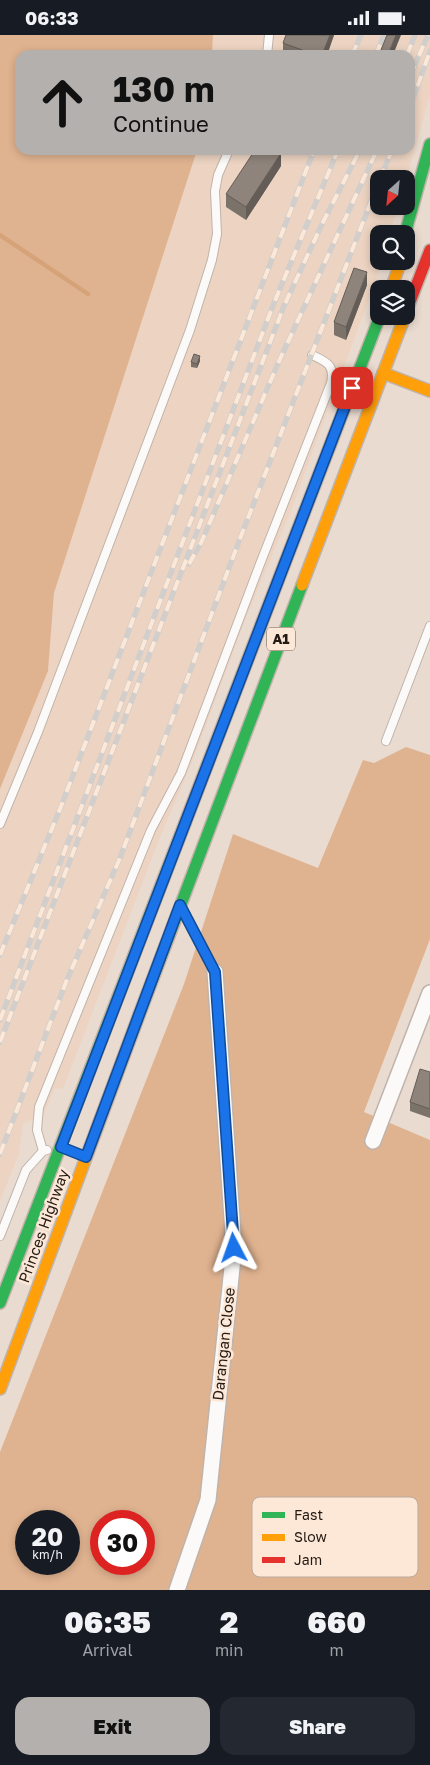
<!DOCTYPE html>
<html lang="en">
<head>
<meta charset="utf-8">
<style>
	:root { --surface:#171b24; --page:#242831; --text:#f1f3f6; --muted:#9ea1a6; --accent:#b4b0ae }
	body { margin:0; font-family:"Golos Text",sans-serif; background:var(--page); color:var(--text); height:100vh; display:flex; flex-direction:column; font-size:19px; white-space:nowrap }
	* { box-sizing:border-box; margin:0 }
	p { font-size:16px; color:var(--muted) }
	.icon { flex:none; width:28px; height:28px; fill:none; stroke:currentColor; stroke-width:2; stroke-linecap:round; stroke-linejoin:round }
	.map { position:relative; height:1555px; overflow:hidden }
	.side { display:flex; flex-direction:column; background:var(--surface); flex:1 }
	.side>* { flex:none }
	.guide { position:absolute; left:15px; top:15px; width:400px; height:105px; border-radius:15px; box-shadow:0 2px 8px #0003; background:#b4b0ae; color:#111; overflow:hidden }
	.needle { width:32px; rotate:207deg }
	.buttons { position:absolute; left:370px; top:135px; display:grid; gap:10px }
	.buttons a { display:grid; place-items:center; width:45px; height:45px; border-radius:10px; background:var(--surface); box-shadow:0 2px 8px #0003; font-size:25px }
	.speed { position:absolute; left:15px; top:1475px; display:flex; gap:10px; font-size:25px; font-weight:700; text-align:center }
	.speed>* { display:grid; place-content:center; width:65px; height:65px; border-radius:50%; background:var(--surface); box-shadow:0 2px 8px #0003; line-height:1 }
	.speed small { font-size:12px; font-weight:400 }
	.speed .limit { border:8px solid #d22; background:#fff; color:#111 }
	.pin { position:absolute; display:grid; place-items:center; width:42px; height:42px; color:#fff; margin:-21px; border-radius:10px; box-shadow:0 2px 8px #0006 }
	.me { position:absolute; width:55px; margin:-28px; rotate:356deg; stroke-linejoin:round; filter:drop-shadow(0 0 4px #0008) }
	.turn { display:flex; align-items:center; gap:18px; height:105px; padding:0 15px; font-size:22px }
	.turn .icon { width:65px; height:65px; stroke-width:2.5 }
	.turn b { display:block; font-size:35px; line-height:42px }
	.eta { display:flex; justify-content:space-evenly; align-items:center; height:85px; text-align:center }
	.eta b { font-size:30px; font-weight:800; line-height:35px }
	.button { display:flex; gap:10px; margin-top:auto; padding:10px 15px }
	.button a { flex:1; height:58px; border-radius:15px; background:var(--accent); color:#111; font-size:20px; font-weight:800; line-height:58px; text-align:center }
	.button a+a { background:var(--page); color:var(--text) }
	.status { display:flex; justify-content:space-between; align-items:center; height:35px; padding:0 25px; background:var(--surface); direction:ltr }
	.status svg { height:14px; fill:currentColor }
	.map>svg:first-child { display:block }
	.built { fill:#edd4c2 }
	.forest { fill:#e0b390; fill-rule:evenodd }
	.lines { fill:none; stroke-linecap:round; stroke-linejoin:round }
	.stream { stroke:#d6a278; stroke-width:4.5 }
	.lane-casing { stroke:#bfb3ab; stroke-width:10 }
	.street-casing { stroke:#bfb3ab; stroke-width:18 }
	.fast-casing { stroke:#bfb3ab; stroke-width:14 }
	.slow-casing { stroke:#bfb3ab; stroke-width:14 }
	.jam-casing { stroke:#bfb3ab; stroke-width:14 }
	.lane { stroke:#fcfaf8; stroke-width:8 }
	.street { stroke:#fcfaf8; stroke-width:15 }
	.fast { stroke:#30b455; stroke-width:11 }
	.slow { stroke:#ff9f0a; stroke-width:11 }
	.jam { stroke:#e5322d; stroke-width:11 }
	.rail-casing { stroke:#d2cecb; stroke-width:5.5 }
	.rail { stroke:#fde8d8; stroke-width:4; stroke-dasharray:11; stroke-linecap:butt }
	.wall { fill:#7b726a }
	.shaded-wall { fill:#645c56 }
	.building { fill:#8f847b; stroke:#645c56 }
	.route-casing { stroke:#114b97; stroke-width:12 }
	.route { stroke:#1a73e8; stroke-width:9 }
	.labels { text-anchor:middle; stroke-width:5; stroke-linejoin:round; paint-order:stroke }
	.shield { fill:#fde8d8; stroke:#64584e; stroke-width:1 }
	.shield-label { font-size:14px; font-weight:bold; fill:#231a13 }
	.street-label { font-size:15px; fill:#231a13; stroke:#fde8d8 }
	.key { fill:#fde8d8; stroke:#bcaa9d; stroke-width:1 }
	.key-label { font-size:14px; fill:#231a13 }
</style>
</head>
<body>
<div class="status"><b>06:33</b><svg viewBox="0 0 49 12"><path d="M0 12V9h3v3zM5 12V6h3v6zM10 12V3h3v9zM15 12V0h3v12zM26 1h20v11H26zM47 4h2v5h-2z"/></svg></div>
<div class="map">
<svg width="430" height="1555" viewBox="0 0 430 1555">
	<rect width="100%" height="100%" fill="#eadbd0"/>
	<polygon class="built" points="213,0 430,0 430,61 406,144 379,144 379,171 398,171 390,199 379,199 379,226 381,226 376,245 292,473 244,588 196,718 159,805 63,1054 55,1053 44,1079 23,1089 19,1119 0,1166 0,754 48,636 54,558 197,115 410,115 410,20 212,20"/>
	<g class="forest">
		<polygon points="0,0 213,0 212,20 20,20 20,115 197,115 54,558 48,636 0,754"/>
		<path d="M406,712l24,8v184l-66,173 66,28v450h-430v-138l184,-468 49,-150 85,34 45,-108 11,3zM26,1486h43v43h-43zM101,1486h43v43h-43z"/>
	</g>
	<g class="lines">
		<polyline class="stream" points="0,200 88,259"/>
		<defs>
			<g id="lane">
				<polyline points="267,20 269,0"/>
				<polyline points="386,706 430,591"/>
				<polyline points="0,789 38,697 190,295 212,225 217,199 215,156 218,140 229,115"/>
				<polyline points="185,879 215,937"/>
				<path d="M43,1116l-6,-21 2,-23 112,-277 30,-57 79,-209 71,-181c4,-18 -4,-21 -19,-28"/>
				<polyline points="0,1201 26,1135 43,1116 47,1115"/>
			</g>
			<g id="street">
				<polyline points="373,1106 430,958"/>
				<polyline points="177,1555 208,1465 234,1213 215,937"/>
			</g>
			<g id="fast">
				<polyline points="405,199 430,109"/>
				<polyline points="304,478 380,281"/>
				<polyline points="139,980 302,550"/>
				<polyline points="0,1268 185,788"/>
			</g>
			<g id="slow">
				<polyline points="391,254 401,226"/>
				<polyline points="383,338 430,356"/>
				<polyline points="302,550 405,281"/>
				<polyline points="185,788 304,478"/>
				<polyline points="0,1354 139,980"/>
			</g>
			<polyline id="jam" points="406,277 430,215"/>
		</defs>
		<use href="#lane" class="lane-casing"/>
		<use href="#street" class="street-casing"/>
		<use href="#fast" class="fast-casing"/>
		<use href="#slow" class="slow-casing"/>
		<use href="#jam" class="jam-casing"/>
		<use href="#lane" class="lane"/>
		<use href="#street" class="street"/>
		<use href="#fast" class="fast"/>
		<use href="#slow" class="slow"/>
		<use href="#jam" class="jam"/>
		<defs>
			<g id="rail">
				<polyline points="352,20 361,0"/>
				<polyline points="376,20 384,0"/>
				<polyline points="407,20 415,0"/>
				<polyline points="410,41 428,0"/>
				<polyline points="410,72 430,16"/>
				<polyline points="380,144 392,115"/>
				<polyline points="189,529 201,508 280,324 377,115"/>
				<polyline points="0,920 60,774 314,115"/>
				<polyline points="0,985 274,268 338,115"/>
				<polyline points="0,1007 284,271 322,189 360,115"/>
				<polyline points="0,1119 66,947 120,823 241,501 379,146"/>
			</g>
		</defs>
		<use href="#rail" class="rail-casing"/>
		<use href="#rail" class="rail"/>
	</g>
	<g class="wall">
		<polygon points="286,0 334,0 327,20 283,20 283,8"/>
		<polygon points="281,131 246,185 226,172 226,159"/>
		<polygon points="367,250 346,305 334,300 334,287"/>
		<polygon points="200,326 197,333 191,332 191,327"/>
		<polygon points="430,1037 430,1083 410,1076 410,1067"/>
	</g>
	<g class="shaded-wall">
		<polygon points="330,0 334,0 327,20 322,20"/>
		<polygon points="396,0 401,0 393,20 388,20"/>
		<polygon points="281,118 281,131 246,185 246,172"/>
		<polygon points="367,237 367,250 346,305 346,292"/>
		<polygon points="200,321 200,326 197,333 197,329"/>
	</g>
	<g class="building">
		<polygon points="286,0 330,0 322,20 316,20 283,8"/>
		<polygon points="387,0 396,0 388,20 379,20"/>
		<polygon points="255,115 276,115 281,118 246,172 226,159"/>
		<polygon points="354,233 367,237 346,292 334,287"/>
		<polygon points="194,319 200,321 197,329 191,327"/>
		<polygon points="420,1034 430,1037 430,1074 410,1067"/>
	</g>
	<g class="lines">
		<defs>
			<polyline id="route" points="234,1213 215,937 180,870 86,1122 61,1112 352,353"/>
		</defs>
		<use href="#route" class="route-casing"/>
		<use href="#route" class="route"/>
	</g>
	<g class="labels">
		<rect class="shield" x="267" y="592.5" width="28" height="23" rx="4"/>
		<g class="shield-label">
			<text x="281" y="609">A1</text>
		</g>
		<g class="street-label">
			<text transform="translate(44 1191) rotate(-70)" y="5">Princes Highway</text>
			<text transform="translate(224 1309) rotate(-84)" y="5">Darangan Close</text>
		</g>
	</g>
	<rect x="252" y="1462" width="166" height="80" rx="8" class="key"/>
	<rect x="262" y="1477" width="23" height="6" fill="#30b455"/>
	<rect x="262" y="1499" width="23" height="7" fill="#ff9f0a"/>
	<rect x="262" y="1522" width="23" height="6" fill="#e5322d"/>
	<g class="key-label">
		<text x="294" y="1485">Fast</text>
		<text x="294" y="1507">Slow</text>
		<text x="294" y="1530">Jam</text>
	</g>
</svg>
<div class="buttons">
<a><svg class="needle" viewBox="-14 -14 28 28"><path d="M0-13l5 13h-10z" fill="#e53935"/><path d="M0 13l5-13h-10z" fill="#9ea1a6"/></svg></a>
<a><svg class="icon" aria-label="search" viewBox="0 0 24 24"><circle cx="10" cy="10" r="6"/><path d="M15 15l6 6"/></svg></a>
<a><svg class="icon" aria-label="layers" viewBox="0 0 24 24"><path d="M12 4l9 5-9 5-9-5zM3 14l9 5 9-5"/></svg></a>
</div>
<div class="speed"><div>20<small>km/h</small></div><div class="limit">30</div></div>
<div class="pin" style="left:352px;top:353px;background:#d93025"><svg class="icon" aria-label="arrive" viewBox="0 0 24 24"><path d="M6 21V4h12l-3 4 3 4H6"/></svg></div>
<svg class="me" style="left:234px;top:1213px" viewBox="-20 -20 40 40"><path d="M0-17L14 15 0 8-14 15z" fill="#1a73e8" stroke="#fff" stroke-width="4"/></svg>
<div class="guide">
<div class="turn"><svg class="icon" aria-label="ahead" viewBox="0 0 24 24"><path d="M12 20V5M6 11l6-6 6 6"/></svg><div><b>130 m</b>Continue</div></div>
</div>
</div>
<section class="side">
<div class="eta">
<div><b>06:35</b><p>Arrival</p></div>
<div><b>2</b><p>min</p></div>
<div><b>660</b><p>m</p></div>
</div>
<div class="button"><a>Exit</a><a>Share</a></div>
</section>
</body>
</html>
